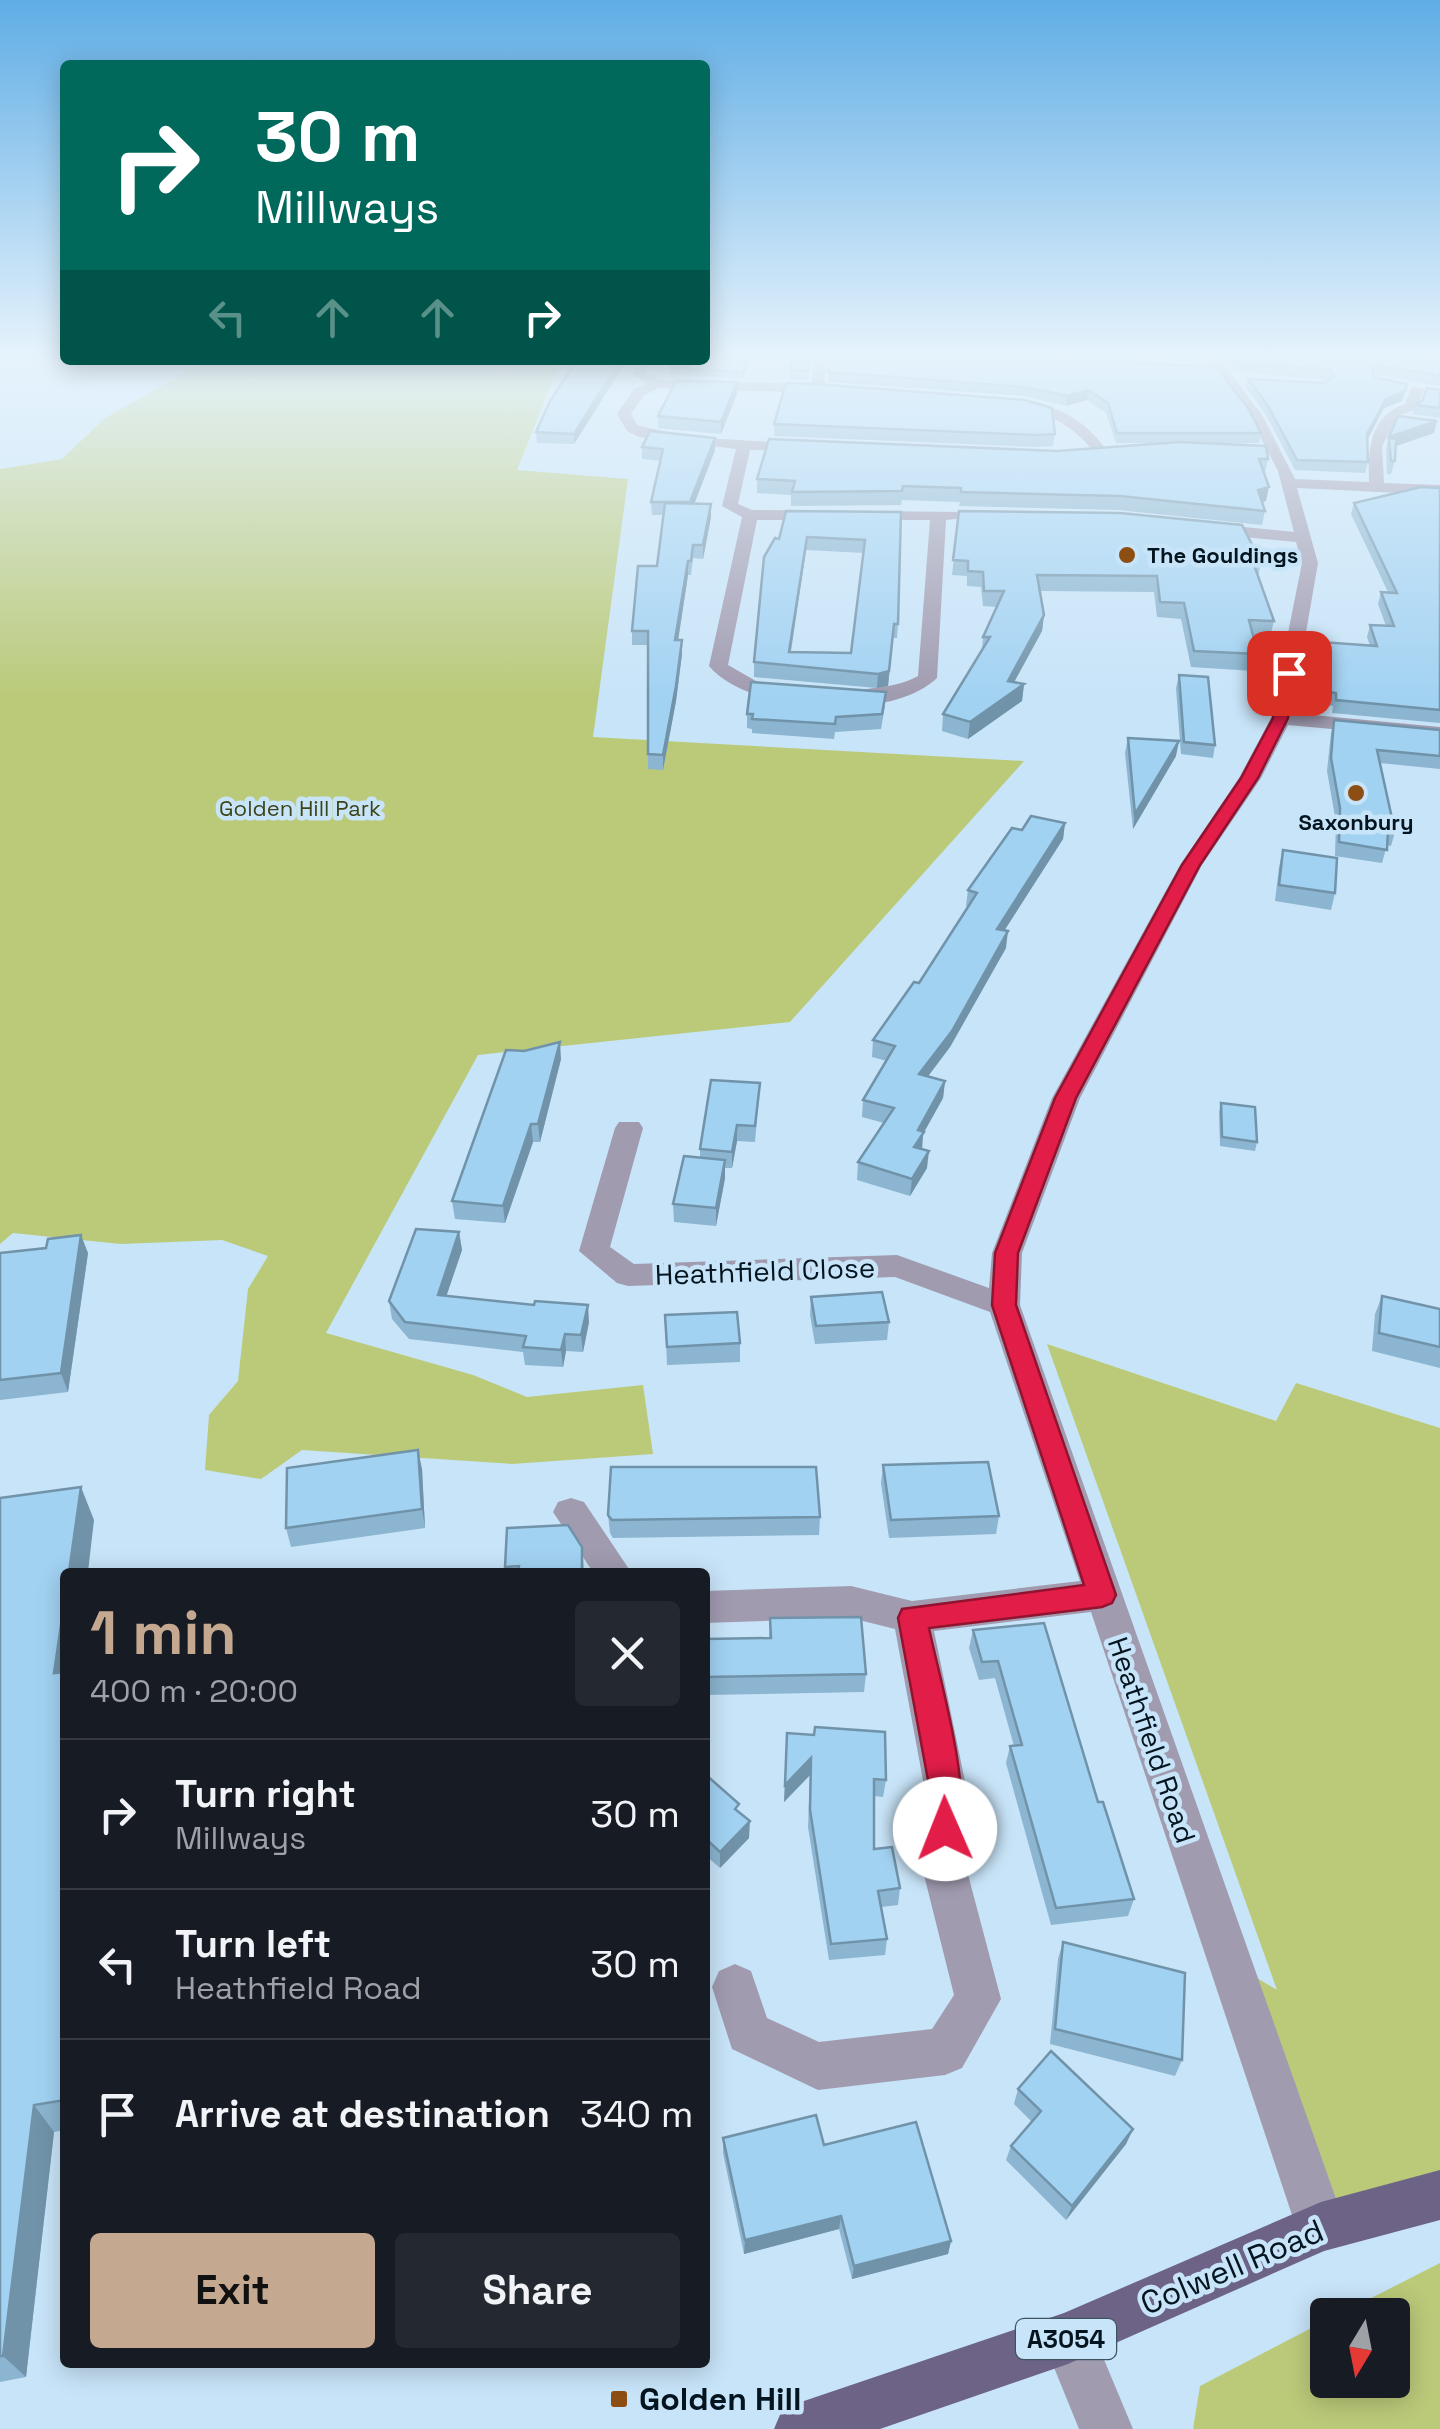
<!DOCTYPE html>
<html lang="en">
<head>
<meta charset="utf-8">
<style>
	:root { --surface:#171b24; --page:#242831; --text:#f1f3f6; --muted:#9ea1a6; --line:#363941; --accent:#c4a990 }
	body { margin:0; font-family:"Space Grotesk",sans-serif; background:var(--page); color:var(--text); height:100vh; display:flex; flex-direction:column; font-size:38px; white-space:nowrap }
	* { box-sizing:border-box; margin:0 }
	p { font-size:32px; color:var(--muted) }
	.icon { flex:none; width:55px; height:55px; fill:none; stroke:currentColor; stroke-width:2; stroke-linecap:round; stroke-linejoin:round }
	.map { position:relative; flex:1; overflow:hidden }
	.side { position:absolute; left:60px; top:1568px; width:650px; height:800px; display:flex; flex-direction:column; background:var(--surface); border-radius:10px; box-shadow:0 5px 25px #0003 }
	.side>* { flex:none }
	.hud { position:absolute; left:60px; top:60px; width:650px; height:305px; border-radius:10px; box-shadow:0 5px 25px #0003; background:#00695c; color:#fff; overflow:hidden }
	.needle { width:65px; rotate:190deg }
	.tools { position:absolute; left:1310px; top:2298px; display:grid; gap:20px }
	.tools a { display:grid; place-items:center; width:100px; height:100px; border-radius:10px; background:var(--surface); box-shadow:0 5px 25px #0003; font-size:50px }
	.pin { position:absolute; display:grid; place-items:center; width:85px; height:85px; color:#fff; margin:-42px; border-radius:20px; box-shadow:0 5px 15px #0006 }
	.me { position:absolute; width:110px; margin:-55px; rotate:359deg; stroke-linejoin:round; filter:drop-shadow(0 0 8px #0008) }
	.turn { display:flex; align-items:center; gap:35px; height:210px; padding:0 30px; font-size:45px }
	.turn .icon { width:130px; height:130px; stroke-width:2.5 }
	.turn b { display:block; font-size:70px; line-height:85px }
	.lanes { display:flex; align-items:center; height:95px; padding:0 30px; background:#0003; justify-content:center; gap:50px; direction:ltr }
	.lanes .off { opacity:.35 }
	.round { display:grid; place-items:center; flex:none; width:105px; height:105px; border-radius:10px; background:var(--page) }
	.headline { display:flex; align-items:center; justify-content:space-between; height:170px; padding:0 30px }
	h1 { font-size:60px; font-weight:700; line-height:75px; color:var(--accent) }
	.cta { display:flex; gap:20px; margin-top:auto; padding:20px 30px }
	.cta a { flex:1; height:115px; border-radius:10px; background:var(--accent); color:#111; font-size:40px; font-weight:700; line-height:115px; text-align:center }
	.cta a+a { background:var(--page); color:var(--text) }
	ul { padding:0; list-style:none }
	li { display:flex; align-items:center; gap:30px; height:150px; padding:0 30px; border-top:2px solid var(--line) }
	li div { flex:1 }
	li b { display:block; font-size:38px }
	li em { font-style:normal }
	.map>svg:first-child { display:block }
	.green { fill:#baca79 }
	.lines { fill:none; stroke-linecap:round; stroke-linejoin:round }
	.minor { fill:#a19bb0; fill-rule:evenodd }
	.primary { fill:#6d6387; fill-rule:evenodd }
	.wall { fill:#8bb5d0; fill-rule:evenodd }
	.shaded-wall { fill:#7193a9 }
	.building { fill:#a2d2f2; stroke:#7193a9; stroke-width:2.5; fill-rule:evenodd }
	.route { fill:#e11d48; stroke:#92132f; stroke-width:2.5 }
	.poi-dot { fill:#8d4e13; stroke:#c8e4f8; stroke-width:4 }
	.labels { text-anchor:middle; stroke-width:9; stroke-linejoin:round; paint-order:stroke }
	.far-poi-label { font-size:22px; font-weight:bold; fill:#041520; stroke:#c8e4f8; text-anchor:start }
	.far-park-label { font-size:22px; fill:#3c4419; stroke:#c8e4f8 }
	.shield { fill:#c8e4f8; stroke:#3f5361; stroke-width:2.5 }
	.shield-label { font-size:25px; font-weight:bold; fill:#041520 }
	.street-label { font-size:28px; fill:#041520; stroke:#c8e4f8 }
	.near-street-label { font-size:32px; fill:#041520; stroke:#c8e4f8 }
	.near-poi-label { font-size:32px; font-weight:bold; fill:#041520; stroke:#c8e4f8; text-anchor:start }
</style>
</head>
<body>
<div class="map">
<svg width="1440" height="2429" viewBox="0 0 1440 2429">
	<rect width="100%" height="100%" fill="#c8e4f8"/>
	<g class="green">
		<polygon points="208,360 561,360 517,470 628,479 593,737 1024,761 790,1022 478,1055 326,1333 473,1375 527,1397 643,1385 653,1454 512,1464 302,1450 261,1479 205,1470 209,1415 238,1381 248,1289 268,1256 222,1240 121,1244 13,1233 0,1244 0,469 62,459 105,418"/>
		<polygon points="1047,1344 1276,1421 1296,1383 1440,1428 1440,2195 1321,2227 1229,1961 1277,1990"/>
		<polygon points="1440,2263 1440,2429 1193,2429 1200,2386 1327,2320 1328,2380 1392,2380 1392,2315 1338,2315"/>
	</g>
	<g class="lines">
		<g class="minor">
			<path d="M815,357l11,2 -2,26 35,3v6l-200,-6 -15,7 -13,19 6,11 50,12 122,7 2,3 -7,4 -54,-1 -12,54 14,6 213,2v6l-19,2 -9,158c-20,20 -76,37 -99,18 13,-10 52,-4 80,-20l12,-156h-173l-29,145 28,16 39,6 3,4c-23,18 -73,-5 -89,-25l33,-149 -20,-11 14,-57 -97,-12 -12,-6 -10,-17 17,-25 13,-5 -15,-11 6,-13h12l-5,12 15,8 151,4z"/>
			<path d="M1205,357h13l44,58 33,64 74,3c-1,-33 1,-66 36,-78l7,-18 12,3 -8,20 -18,7 -16,30 2,37 56,2v10l-143,-7 21,75 -26,150 148,14v12l-152,-14 -27,53 -59,87 -122,233 -58,155 -2,52 326,922 -7,18 -18,7 -18,-7 -7,-18 -205,-615 -157,19 33,160 -1,76 35,132 -39,69 -17,7 -127,15 -86,-41 -20,-62 7,-16 16,-7 16,7 16,47 52,24 113,-13 22,-34 -32,-128 3,-76 -30,-162 -44,-11 -146,5v-32l146,-5 61,15 168,-20 -90,-269 -95,-35 -267,9 -11,-3 -38,-32 36,-123 4,-6h20l4,6 -33,119 24,17 263,-9 92,33 3,-35 60,-155 128,-233 59,-87 32,-60 31,-155 -6,-21 -92,-9 -8,-5 8,-5 90,9 -16,-61 -29,-55z"/>
			<path d="M1015,399c40,5 67,18 92,51l-12,3c-25,-31 -47,-40 -85,-47v-6z"/>
			<polygon points="571,1498 584,1502 631,1572 593,1572 553,1512 558,1502"/>
			<polygon points="1068,2312 1087,2319 1133,2429 1079,2429 1042,2338 1049,2319"/>
		</g>
		<polygon class="primary" points="1440,2170 1440,2220 1324,2251 1068,2364 880,2429 774,2429 782,2410 801,2402 1064,2313 1321,2202"/>
	</g>
	<g class="wall">
		<polygon points="705,357 751,357 743,378 670,374 670,368"/>
		<polygon points="811,357 808,380 790,380 790,370"/>
		<polygon points="829,357 1045,359 1261,433 1259,443 1196,443 1268,459 1265,473 1264,473 1266,501 1262,502 1265,511 1262,525 1118,510 959,506 960,502 902,500 901,505 791,506 791,495 757,493 757,479 1057,451 1171,443 1116,443 1106,413 1087,400 1066,406 1024,396 828,382"/>
		<polygon points="1109,357 1204,357 1203,361"/>
		<polygon points="1221,357 1409,357 1440,361 1440,386 1375,374 1373,377 1405,394 1402,401 1384,408 1367,439 1368,462 1365,473 1295,470 1265,413 1246,388 1248,379 1323,383 1328,380 1234,371"/>
		<polygon points="577,360 627,360 574,444 537,443 536,432"/>
		<polygon points="1440,390 1440,418 1412,414 1415,405"/>
		<polygon points="737,394 721,434 658,428 658,416"/>
		<polygon points="774,424 1055,434 1053,446 1034,447 774,436"/>
		<polygon points="1434,433 1396,446 1395,461 1391,474 1387,474 1386,449 1389,437"/>
		<polygon points="715,438 715,450 694,504 711,517 703,559 693,558 691,575 688,575 678,640 682,640 682,654 676,701 663,770 648,769 648,645 632,645 632,631 657,566 664,515 652,515 651,502 661,461 642,459 642,447"/>
		<polygon points="1440,488 1440,723 1332,713 1333,706 1326,705 1319,654 1322,642 1370,646 1367,637 1370,625 1386,626 1378,604 1381,592 1388,592 1351,514 1354,503"/>
		<polygon points="959,511 1261,562 1258,576 1274,621 1270,637 1254,636 1258,654 1254,671 1191,667 1181,619 1157,617 1154,592 1040,591 1044,615 1042,631 1014,682 1024,684 1022,701 968,739 942,731 943,714 982,650 983,637 997,607 983,606 981,587 967,586 967,576 952,575"/>
		<path d="M901,512l-3,112 -1,14h-4l-5,48 -11,2 -123,-11v-15l25,-123zM806,550l58,3 -13,100 -60,-1z"/>
		<polygon points="1179,675 1215,745 1213,758 1181,754 1176,688"/>
		<polygon points="885,706 881,729 835,732 834,739 752,733 752,729 747,728 747,714"/>
		<polygon points="1334,720 1440,730 1440,769 1380,763 1395,832 1391,846 1387,845 1382,863 1335,856 1336,822 1327,771 1331,733"/>
		<polygon points="1128,738 1176,756 1133,829 1125,753"/>
		<polygon points="1065,823 1063,839 1004,931 1006,948 950,1047 928,1076 945,1081 943,1098 923,1134 922,1149 927,1168 910,1196 857,1180 858,1162 884,1123 862,1117 863,1100 887,1061 872,1057 873,1040 919,983 968,907 966,906 968,890 1022,830"/>
		<polygon points="1283,850 1335,893 1331,910 1275,901 1279,867"/>
		<polygon points="561,1059 540,1142 533,1142 505,1223 455,1219 452,1201"/>
		<polygon points="760,1083 755,1142 737,1141 732,1168 725,1168 725,1178 716,1226 674,1222 673,1204 700,1158 700,1149"/>
		<polygon points="1221,1103 1257,1142 1255,1151 1220,1146 1219,1112"/>
		<polygon points="459,1232 462,1250 446,1296 589,1322 583,1352 566,1351 563,1367 525,1365 523,1352 409,1339 392,1319 389,1301"/>
		<polygon points="0,1253 88,1253 68,1392 0,1400"/>
		<polygon points="1382,1296 1440,1309 1440,1368 1372,1351 1375,1314"/>
		<polygon points="811,1297 889,1322 887,1340 815,1344 810,1315"/>
		<polygon points="665,1315 740,1343 740,1362 667,1365"/>
		<polygon points="883,1465 999,1516 996,1534 889,1538 881,1483"/>
		<polygon points="422,1469 425,1528 291,1547 286,1528"/>
		<polygon points="0,1498 94,1520 65,1572 65,2130 54,2132 26,2377 0,2382"/>
		<polygon points="608,1515 820,1517 819,1535 613,1538 610,1533"/>
		<polygon points="582,1547 584,1572 506,1572 505,1567"/>
		<polygon points="770,1618 866,1674 864,1692 705,1695 705,1639 769,1638"/>
		<polygon points="1044,1623 1098,1802 1134,1899 1128,1916 1051,1925 1006,1763 1010,1746 1014,1746 995,1678 979,1680 969,1648 973,1630"/>
		<polygon points="787,1733 886,1780 883,1797 874,1796 874,1849 900,1888 898,1905 881,1907 887,1939 885,1955 829,1960 808,1827 810,1775 784,1802"/>
		<polygon points="705,1774 749,1838 720,1868 705,1855"/>
		<polygon points="1063,1942 1182,2060 1175,2076 1050,2044 1058,1959"/>
		<polygon points="1018,2089 1133,2129 1126,2144 1066,2220 1006,2160 1011,2146 1032,2122 1014,2104"/>
		<polygon points="723,2138 824,2145 951,2241 948,2254 852,2279 839,2229 744,2254 723,2153"/>
	</g>
	<g class="shaded-wall">
		<polygon points="748,357 751,357 743,378 743,372"/>
		<polygon points="620,360 627,360 574,444 574,434"/>
		<polygon points="737,382 737,394 721,434 721,422"/>
		<polygon points="1407,384 1402,401 1384,408 1365,444 1367,434 1386,399"/>
		<polygon points="1088,390 1087,400 1066,406 1067,396"/>
		<polygon points="1437,421 1434,433 1390,448 1389,438 1386,449 1389,437"/>
		<polygon points="715,438 715,450 690,515 690,502"/>
		<polygon points="1269,487 1266,501 1255,504 1258,490"/>
		<polygon points="711,504 711,517 703,559 703,545"/>
		<polygon points="807,537 806,550 788,666 789,652"/>
		<polygon points="688,561 688,575 676,654 675,640"/>
		<polygon points="1044,615 1042,631 1006,697 1024,684 1022,701 968,739 970,722 1008,681"/>
		<polygon points="894,624 888,686 877,688 878,674"/>
		<polygon points="682,640 682,654 676,701 663,770 663,755"/>
		<polygon points="1179,741 1176,756 1133,829 1135,814"/>
		<polygon points="1065,823 1063,839 995,945 997,929"/>
		<polygon points="1008,931 1006,948 950,1047 917,1091 919,1074"/>
		<polygon points="560,1042 561,1059 540,1142 538,1124"/>
		<polygon points="945,1081 943,1098 923,1134 922,1149 914,1147 918,1130"/>
		<polygon points="531,1124 533,1142 505,1223 503,1206"/>
		<polygon points="737,1125 737,1141 732,1168 732,1152"/>
		<polygon points="929,1151 927,1168 910,1196 912,1179"/>
		<polygon points="725,1160 725,1178 716,1226 716,1208"/>
		<polygon points="459,1232 462,1250 441,1312 438,1295"/>
		<polygon points="81,1235 88,1253 68,1392 61,1373"/>
		<polygon points="588,1305 589,1322 583,1352 581,1335"/>
		<polygon points="565,1334 566,1351 563,1367 561,1350"/>
		<polygon points="418,1450 422,1469 425,1528 422,1509"/>
		<polygon points="81,1487 94,1520 88,1572 69,1572"/>
		<polygon points="65,1598 65,1695 54,1673"/>
		<polygon points="811,1758 810,1775 784,1802 785,1785"/>
		<polygon points="750,1821 749,1838 720,1868 720,1852"/>
		<polygon points="34,2105 54,2132 26,2377 3,2356"/>
		<polygon points="1133,2129 1126,2144 1066,2220 1072,2206"/>
		<polygon points="841,2216 839,2229 744,2254 745,2240"/>
		<polygon points="951,2241 948,2254 852,2279 854,2266"/>
	</g>
	<g class="building">
		<polygon points="705,357 748,357 743,372 670,368 672,360 705,360"/>
		<polygon points="794,357 810,357 808,371 790,370"/>
		<polygon points="829,357 1042,357 1045,359 1216,367 1248,408 1261,433 1117,433 1108,403 1088,390 1067,396 1025,387 828,372"/>
		<polygon points="1231,357 1409,357 1440,361 1440,376 1377,365 1373,369 1373,377 1407,384 1405,391 1386,399 1367,434 1368,462 1297,460 1267,404 1248,379 1323,383 1334,376 1331,370 1236,362"/>
		<polygon points="577,360 620,360 574,434 536,432 550,401"/>
		<polygon points="676,381 737,382 721,422 658,416"/>
		<polygon points="786,383 817,384 1025,400 1052,408 1055,434 1035,435 774,424"/>
		<polygon points="1427,388 1440,390 1440,408 1415,405 1422,401"/>
		<polygon points="1398,416 1437,421 1389,437"/>
		<polygon points="650,431 715,438 690,502 651,502 663,449 642,447"/>
		<polygon points="1389,438 1396,439 1395,461 1391,461"/>
		<polygon points="769,439 1057,451 1180,442 1266,446 1268,459 1259,459 1269,487 1258,490 1265,511 1120,496 961,492 961,488 903,486 902,491 792,492 795,481 757,479"/>
		<polygon points="1421,487 1440,488 1440,710 1336,700 1336,693 1329,692 1322,642 1377,646 1370,625 1394,626 1381,592 1397,593 1354,503"/>
		<polygon points="665,503 711,504 703,545 693,545 691,561 688,561 675,640 682,640 676,686 663,755 648,754 648,631 632,631 638,566 657,566"/>
		<path d="M786,511l115,1 -3,112h-4l-5,47 -11,3 -124,-12 10,-105 11,-19 4,1zM807,537l58,3 -14,113 -62,-1z"/>
		<polygon points="959,511 1120,513 1242,525 1261,562 1253,562 1274,621 1249,620 1258,654 1194,651 1184,603 1160,602 1157,576 1037,575 1044,615 1008,681 1024,684 970,722 943,714 990,637 983,637 1004,591 984,591 983,572 968,571 968,561 953,560"/>
		<polygon points="1179,675 1208,677 1215,745 1184,742"/>
		<polygon points="751,682 886,692 882,714 836,717 835,724 752,719 753,714 747,714"/>
		<polygon points="1334,720 1440,730 1440,756 1377,750 1395,832 1388,831 1387,850 1339,842 1340,808 1331,758"/>
		<polygon points="1128,738 1179,741 1135,814"/>
		<polygon points="1031,816 1065,823 997,929 1008,931 952,1031 919,1074 945,1081 918,1130 924,1132 914,1147 929,1151 912,1179 858,1162 894,1108 863,1100 895,1046 873,1040 914,982 919,983 977,893 968,890 1012,828 1022,830"/>
		<polygon points="1283,850 1337,858 1335,893 1279,885"/>
		<polygon points="560,1042 538,1124 531,1124 503,1206 452,1201 506,1050 524,1051"/>
		<polygon points="711,1080 760,1083 755,1126 737,1125 732,1152 700,1149"/>
		<polygon points="1221,1103 1255,1107 1257,1142 1222,1137"/>
		<polygon points="684,1156 725,1160 716,1208 673,1204"/>
		<polygon points="416,1229 459,1232 438,1295 534,1305 535,1301 588,1305 581,1335 565,1334 561,1350 523,1347 526,1336 405,1322 389,1301"/>
		<polygon points="81,1235 61,1373 0,1380 0,1253 46,1248 48,1239"/>
		<polygon points="882,1292 889,1322 816,1326 811,1297"/>
		<polygon points="1382,1296 1440,1309 1440,1347 1379,1333"/>
		<polygon points="737,1312 740,1343 667,1347 665,1315"/>
		<polygon points="418,1450 422,1509 286,1528 287,1468"/>
		<polygon points="988,1462 999,1516 891,1520 883,1465"/>
		<polygon points="611,1467 816,1467 820,1517 612,1520 608,1515"/>
		<polygon points="81,1487 69,1572 65,1572 65,1598 54,1673 65,1672 65,2100 34,2105 3,2356 0,2356 0,1498"/>
		<polygon points="568,1525 582,1547 582,1572 518,1572 519,1566 505,1567 507,1528"/>
		<polygon points="861,1617 866,1674 705,1677 705,1639 771,1638 770,1618"/>
		<polygon points="1044,1623 1098,1802 1103,1802 1134,1899 1056,1908 1010,1746 1022,1745 998,1661 982,1662 973,1630"/>
		<polygon points="815,1727 885,1732 886,1780 874,1779 874,1849 892,1847 900,1888 878,1891 887,1939 831,1944 810,1810 811,1758 785,1785 787,1733 814,1735"/>
		<polygon points="705,1774 739,1804 735,1809 750,1821 720,1852 705,1838"/>
		<polygon points="1063,1942 1185,1973 1182,2060 1055,2029"/>
		<polygon points="1051,2051 1133,2129 1072,2206 1011,2146 1041,2111 1018,2089"/>
		<polygon points="816,2115 824,2145 916,2122 951,2241 854,2266 841,2216 745,2240 723,2138"/>
	</g>
	<linearGradient id="sky" x2="0" y2="1"><stop stop-color="#5fade5"/><stop offset="0.51" stop-color="#e6f3fc"/><stop offset="1" stop-color="#e6f3fc" stop-opacity="0"/></linearGradient>
	<rect width="1440" height="697" fill="url(#sky)"/>
	<path class="route" d="M1284,670l12,3 -8,45 -30,60 -58,87 -124,233 -58,155 -2,52 100,290 -4,8 -10,4 -173,21c10,49 46,169 27,212l-11,4 -11,-4 -5,-11 1,-38 -32,-173 4,-9 182,-24 -92,-280 3,-52 60,-155 127,-233 59,-87 32,-60z"/>
	<g class="poi-dot">
		<circle cx="1127" cy="555" r="10"/>
		<circle cx="1356" cy="793" r="10"/>
		<rect x="609" y="2389" width="20" height="20" rx="5"/>
	</g>
	<g class="labels">
		<g class="far-poi-label">
			<text x="1147" y="563">The Gouldings</text>
			<text x="1356" y="830" text-anchor="middle">Saxonbury</text>
		</g>
		<g class="far-park-label">
			<text x="300" y="816">Golden Hill Park</text>
		</g>
		<rect class="shield" x="1016" y="2319" width="100" height="40" rx="8"/>
		<g class="shield-label">
			<text x="1066" y="2348">A3054</text>
		</g>
		<g class="street-label">
			<text transform="translate(765 1271) rotate(-2)" y="10">Heathfield Close</text>
			<text transform="translate(1152 1740) rotate(71)" y="10">Heathfield Road</text>
		</g>
		<g class="near-street-label">
			<text transform="translate(1232 2267) rotate(-23)" y="11">Colwell Road</text>
		</g>
		<g class="near-poi-label">
			<text x="639" y="2410">Golden Hill</text>
		</g>
	</g>
</svg>
<div class="tools">
<a><svg class="needle" viewBox="-14 -14 28 28"><path d="M0-13l5 13h-10z" fill="#e53935"/><path d="M0 13l5-13h-10z" fill="#9ea1a6"/></svg></a>
</div>
<div class="pin" style="left:1289px;top:673px;background:#d93025"><svg class="icon" aria-label="arrive" viewBox="0 0 24 24"><path d="M6 21V4h12l-3 4 3 4H6"/></svg></div>
<svg class="me" style="left:945px;top:1829px" viewBox="-20 -20 40 40"><circle r="19" fill="#fff"/><path d="M0-13L10 11 0 6-10 11z" fill="#e11d48"/></svg>
<div class="hud">
<div class="turn"><svg class="icon" aria-label="right" viewBox="0 0 24 24"><path d="M7 20v-9h11M14 6l5 5-5 5"/></svg><div><b>30 m</b>Millways</div></div>
<div class="lanes"><svg class="icon off" aria-label="left" viewBox="0 0 24 24"><path d="M17 20v-9H6M10 6l-5 5 5 5"/></svg><svg class="icon off" aria-label="ahead" viewBox="0 0 24 24"><path d="M12 20V5M6 11l6-6 6 6"/></svg><svg class="icon off" aria-label="ahead" viewBox="0 0 24 24"><path d="M12 20V5M6 11l6-6 6 6"/></svg><svg class="icon" aria-label="right" viewBox="0 0 24 24"><path d="M7 20v-9h11M14 6l5 5-5 5"/></svg></div>
</div>
<section class="side">
<div class="headline"><div><h1>1 min</h1><p>400 m · 20:00</p></div><a class="round"><svg class="icon" aria-label="close" viewBox="0 0 24 24"><path d="M6 6l12 12M18 6L6 18"/></svg></a></div>
<ul>
<li><svg class="icon" aria-label="right" viewBox="0 0 24 24"><path d="M7 20v-9h11M14 6l5 5-5 5"/></svg><div><b>Turn right</b><p>Millways</p></div><em>30 m</em></li>
<li><svg class="icon" aria-label="left" viewBox="0 0 24 24"><path d="M17 20v-9H6M10 6l-5 5 5 5"/></svg><div><b>Turn left</b><p>Heathfield Road</p></div><em>30 m</em></li>
<li><svg class="icon" aria-label="arrive" viewBox="0 0 24 24"><path d="M6 21V4h12l-3 4 3 4H6"/></svg><div><b>Arrive at destination</b></div><em>340 m</em></li>
</ul>
<div class="cta"><a>Exit</a><a>Share</a></div>
</section>
</div>
</body>
</html>
